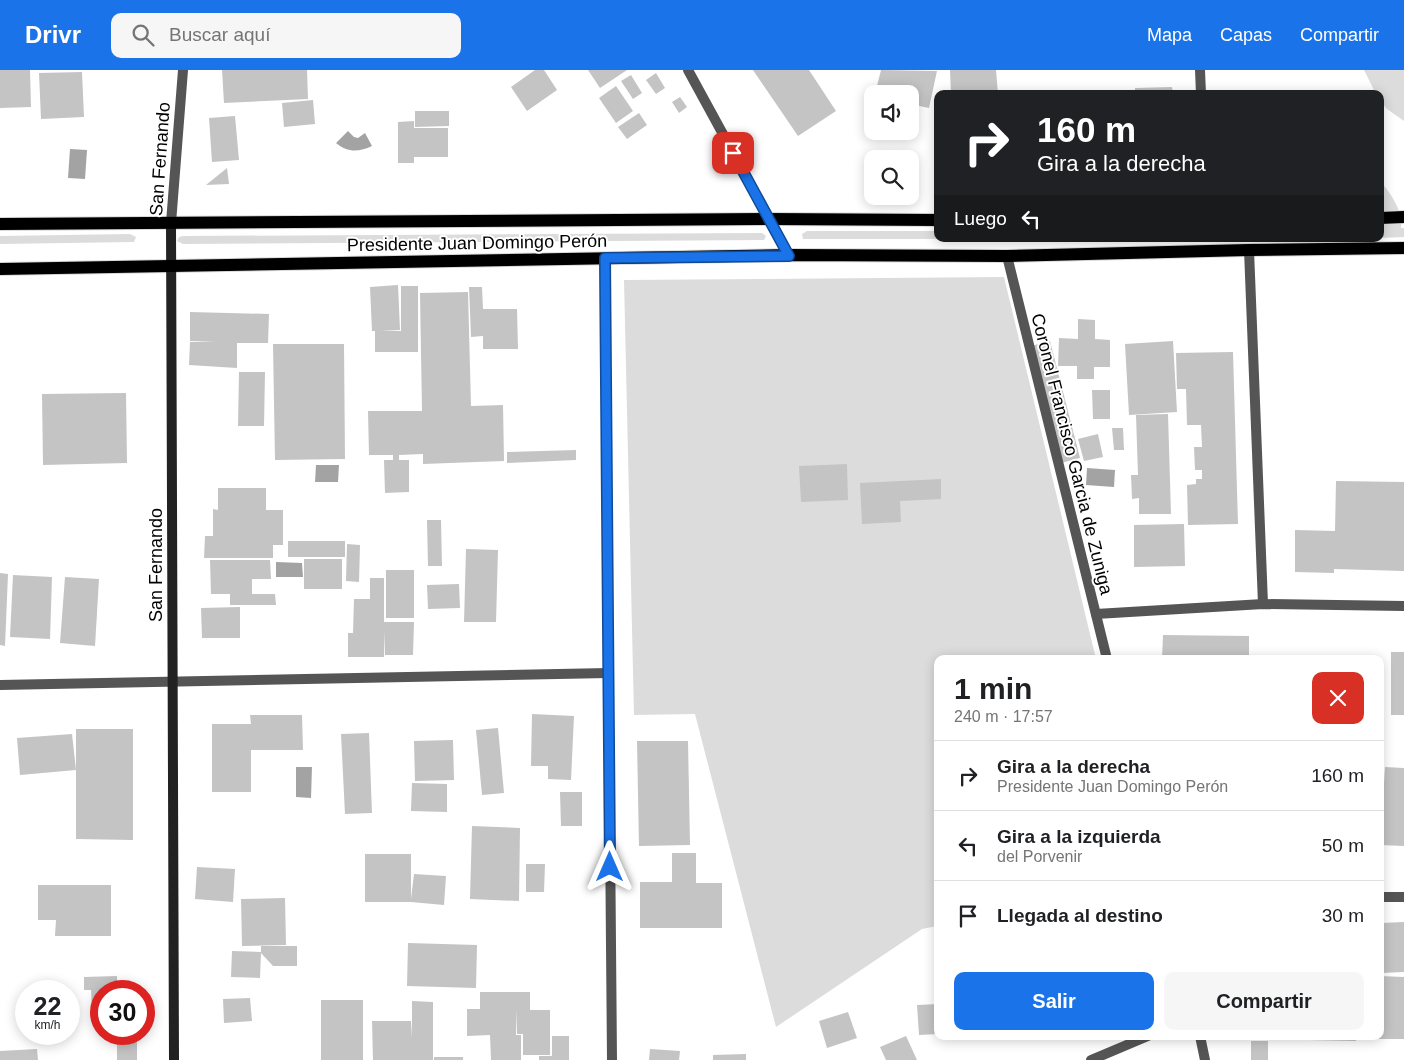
<!DOCTYPE html>
<html lang="es">
<head>
<meta charset="utf-8">
<style>
	:root { --surface:#fff; --page:#f6f6f6; --text:#202124; --muted:#757577; --line:#e0e0e0; --accent:#1a73e8 }
	body { margin:0; font-family:Helvetica,sans-serif; background:var(--page); color:var(--text); height:100vh; display:flex; flex-direction:column; font-size:19px; white-space:nowrap }
	* { box-sizing:border-box; margin:0 }
	p { font-size:16px; color:var(--muted) }
	.icon { flex:none; width:28px; height:28px; fill:none; stroke:currentColor; stroke-width:2; stroke-linecap:round; stroke-linejoin:round }
	.map { position:relative; flex:1; overflow:hidden }
	.side { position:absolute; left:934px; top:585px; width:450px; height:385px; display:flex; flex-direction:column; background:var(--surface); border-radius:10px; box-shadow:0 2px 12px #0003 }
	.side>* { flex:none }
	.top-card { position:absolute; left:934px; top:20px; width:450px; height:152px; border-radius:10px; box-shadow:0 2px 12px #0003; background:#202124; color:#fff; overflow:hidden }
	.controls { position:absolute; left:864px; top:15px; display:grid; gap:10px }
	.controls a { display:grid; place-items:center; width:55px; height:55px; border-radius:10px; background:var(--surface); box-shadow:0 2px 12px #0003; font-size:25px }
	.speed { position:absolute; left:15px; top:910px; display:flex; gap:10px; font-size:25px; font-weight:700; text-align:center }
	.speed>* { display:grid; place-content:center; width:65px; height:65px; border-radius:50%; background:var(--surface); box-shadow:0 2px 12px #0003; line-height:1 }
	.speed small { font-size:12px; font-weight:400 }
	.speed .limit { border:8px solid #d22; background:#fff; color:#111 }
	.pin { position:absolute; display:grid; place-items:center; width:42px; height:42px; color:#fff; margin:-21px; border-radius:10px; box-shadow:0 2px 8px #0006 }
	.me { position:absolute; width:55px; margin:-28px; rotate:0deg; stroke-linejoin:round; filter:drop-shadow(0 0 4px #0008) }
	.turn { display:flex; align-items:center; gap:18px; height:105px; padding:0 20px; font-size:22px }
	.turn .icon { width:65px; height:65px; stroke-width:2.5 }
	.turn b { display:block; font-size:35px; line-height:42px }
	.then { display:flex; align-items:center; height:48px; padding:0 20px; background:#0003; gap:10px; font-size:19px }
	.round { display:grid; place-items:center; flex:none; width:52px; height:52px; border-radius:10px; background:var(--page) }
	.summary { display:flex; align-items:center; justify-content:space-between; height:85px; padding:0 20px }
	h1 { font-size:30px; font-weight:600; line-height:38px }
	.button { display:flex; gap:10px; margin-top:auto; padding:10px 20px }
	.button a { flex:1; height:58px; border-radius:10px; background:var(--accent); color:#fff; font-size:20px; font-weight:600; line-height:58px; text-align:center }
	.button a+a { background:var(--page); color:var(--text) }
	ul { padding:0; list-style:none }
	li { display:flex; align-items:center; gap:15px; height:70px; padding:0 20px; border-top:1px solid var(--line) }
	li div { flex:1 }
	li b { display:block; font-size:19px }
	li em { font-style:normal }
	header { display:flex; align-items:center; gap:30px; box-sizing:border-box; height:70px; padding:0 25px; background:var(--accent); color:#fff }
	header strong { font-size:24px }
	nav { display:flex; gap:28px; margin-inline-start:auto; font-size:18px }
	.search { width:350px; height:45px; background:var(--page); display:flex; align-items:center; gap:12px; box-sizing:border-box; padding:0 18px; border-radius:10px; color:var(--muted); font-size:19px }
	.map>svg:first-child { display:block }
	.green { fill:#dcdcdc }
	.water { fill:#a3a3a3 }
	.building { fill:#c4c4c4 }
	.lines { fill:none; stroke-linecap:round; stroke-linejoin:round }
	.primary-casing { stroke:#dbdbdb; stroke-width:14 }
	.lane { stroke:#555; stroke-width:10 }
	.street { stroke:#555; stroke-width:10 }
	.secondary { stroke:#222; stroke-width:10 }
	.primary { stroke:#000; stroke-width:12 }
	.route-casing { stroke:#114b97; stroke-width:12 }
	.route { stroke:#1a73e8; stroke-width:9 }
	.labels { text-anchor:middle; stroke-width:4; stroke-linejoin:round; paint-order:stroke }
	.street-label { font-size:18px; fill:#000; stroke:#fff }
</style>
</head>
<body>
<header>
<strong>Drivr</strong>
<div class="search"><svg class="icon" aria-label="search" viewBox="0 0 24 24"><circle cx="10" cy="10" r="6"/><path d="M15 15l6 6"/></svg>Buscar aquí</div>
<nav><a>Mapa</a><a>Capas</a><a>Compartir</a></nav>
</header>
<div class="map">
<svg width="1404" height="990" viewBox="0 0 1404 990">
	<rect width="100%" height="100%" fill="#fff"/>
	<g class="green">
		<polygon points="1364,0 1404,0 1404,51 1387,39 1380,31 1380,24 1376,24"/>
		<path d="M1380,111c10,11 24,31 21,47h3v9l-24,1z"/>
		<polygon points="807,161 937,161 938,169 1067,169 803,169 802,164"/>
		<polygon points="762,163 766,166 764,170 183,174 177,171 179,167 183,166"/>
		<polygon points="130,164 136,167 134,172 0,174 0,166"/>
		<polygon points="1004,207 1096,589 938,589 937,856 922,859 776,957 695,644 634,645 624,210"/>
	</g>
	<g class="water">
		<path d="M348,61l6,6 4,1 7,-5 7,13c-13,6 -24,7 -36,-3z"/>
		<polygon points="70,79 87,80 85,109 68,108"/>
		<polygon points="316,395 339,395 338,412 315,412"/>
		<polygon points="1087,398 1115,400 1114,417 1086,415"/>
		<polygon points="276,492 302,493 303,507 276,507"/>
		<polygon points="296,697 312,697 311,728 296,727"/>
	</g>
	<g class="building">
		<polygon points="0,0 30,0 31,37 0,38"/>
		<polygon points="222,0 307,0 308,29 224,33"/>
		<polygon points="535,0 544,0 557,20 527,41 511,17"/>
		<polygon points="588,0 627,0 600,18"/>
		<polygon points="753,0 809,0 836,41 798,66"/>
		<polygon points="881,0 937,1 929,38 910,34 910,24 875,24"/>
		<polygon points="950,0 996,0 998,24 951,24"/>
		<polygon points="82,2 84,47 41,49 39,3"/>
		<polygon points="656,3 665,18 656,24 646,10"/>
		<polygon points="631,5 642,23 633,29 621,11"/>
		<polygon points="616,16 633,41 616,53 599,28"/>
		<polygon points="1172,17 1173,24 1135,24 1135,18"/>
		<polygon points="680,27 687,37 679,43 672,32"/>
		<polygon points="313,30 315,54 284,57 282,33"/>
		<polygon points="415,41 449,41 449,56 415,57"/>
		<polygon points="639,43 647,55 627,69 618,57"/>
		<polygon points="235,46 239,90 212,92 209,48"/>
		<polygon points="414,51 414,58 448,58 448,87 414,87 414,93 398,93 398,52"/>
		<polygon points="227,98 229,114 206,115"/>
		<polygon points="398,215 400,260 381,261 401,261 401,216 418,216 418,282 375,282 375,261 372,261 370,217"/>
		<polygon points="469,217 482,217 483,239 517,239 518,279 483,279 483,266 471,267"/>
		<polygon points="468,222 471,336 503,335 504,391 423,394 423,384 399,385 399,390 409,390 409,422 385,423 384,390 393,390 393,385 369,385 368,341 422,341 420,223"/>
		<polygon points="190,242 269,244 268,273 237,273 237,298 189,295 190,272 216,272 190,271"/>
		<polygon points="1078,249 1095,250 1095,269 1110,270 1110,297 1094,297 1094,309 1077,309 1077,296 1058,296 1059,268 1078,269"/>
		<polygon points="1050,271 1080,388 1061,393 1031,276"/>
		<polygon points="1173,271 1177,342 1129,345 1125,274"/>
		<polygon points="273,274 344,274 345,389 275,390"/>
		<polygon points="1233,282 1238,454 1188,455 1187,415 1196,414 1196,409 1202,409 1202,400 1195,400 1194,377 1202,377 1201,355 1187,355 1186,319 1177,319 1176,283"/>
		<polygon points="239,302 265,302 264,356 238,356"/>
		<polygon points="1092,320 1110,320 1110,349 1093,349"/>
		<polygon points="126,323 127,393 43,395 42,324"/>
		<polygon points="1168,344 1171,444 1139,444 1139,428 1132,429 1131,405 1138,405 1136,345"/>
		<polygon points="1112,358 1123,358 1124,380 1114,380"/>
		<polygon points="1098,364 1103,387 1084,391 1078,369"/>
		<polygon points="576,380 576,390 507,393 507,382"/>
		<polygon points="847,394 848,430 801,432 799,396"/>
		<polygon points="941,409 941,429 900,431 901,452 862,454 860,413"/>
		<polygon points="1336,411 1404,412 1404,501 1334,499 1334,503 1295,502 1295,460 1335,461"/>
		<polygon points="218,418 266,418 266,440 283,440 283,475 273,475 273,488 204,488 205,466 213,466 213,439 218,440"/>
		<polygon points="427,450 441,450 442,496 428,496"/>
		<polygon points="1184,454 1185,496 1134,497 1134,455"/>
		<rect x="288" y="471" width="57" height="16"/>
		<polygon points="347,474 360,475 359,512 346,511"/>
		<polygon points="466,479 498,480 496,552 464,552"/>
		<rect x="304" y="489" width="38" height="30"/>
		<polygon points="210,490 270,490 271,509 252,509 252,524 275,524 276,535 230,535 230,524 211,524"/>
		<rect x="386" y="500" width="28" height="48"/>
		<polygon points="0,503 8,504 5,576 0,575"/>
		<polygon points="13,505 52,507 50,569 10,567"/>
		<polygon points="65,507 99,509 95,576 60,573"/>
		<polygon points="370,508 384,508 384,552 414,552 413,585 385,585 384,561 384,587 348,587 348,563 353,563 354,529 370,529"/>
		<polygon points="459,514 460,538 428,539 427,515"/>
		<polygon points="240,537 240,568 202,568 201,538"/>
		<polygon points="1163,565 1249,566 1249,589 1162,589"/>
		<rect x="1391" y="582" width="13" height="63"/>
		<polygon points="532,644 574,646 571,710 548,709 548,696 531,696"/>
		<polygon points="250,645 302,645 303,680 251,680 251,722 212,722 212,654 251,654"/>
		<polygon points="498,658 504,723 482,725 476,660"/>
		<polygon points="76,659 133,659 133,770 76,769"/>
		<polygon points="369,663 372,743 345,744 341,664"/>
		<polygon points="72,664 76,700 20,705 17,668"/>
		<polygon points="453,670 454,710 415,711 414,671"/>
		<polygon points="637,671 688,671 690,775 639,776"/>
		<polygon points="1385,697 1404,698 1404,776 1380,775"/>
		<polygon points="412,713 447,714 447,742 411,741"/>
		<polygon points="560,722 582,722 582,756 561,756"/>
		<polygon points="472,756 520,758 519,831 470,829"/>
		<polygon points="672,783 696,783 696,813 722,813 722,858 640,858 640,812 672,812"/>
		<polygon points="365,784 411,784 411,829 414,804 446,806 444,835 411,832 365,832"/>
		<polygon points="526,794 545,794 544,822 526,822"/>
		<polygon points="197,797 235,799 233,832 195,829"/>
		<polygon points="38,815 111,815 111,866 55,866 56,850 38,850"/>
		<polygon points="285,828 286,875 242,876 241,829"/>
		<polygon points="1404,852 1404,902 1381,903 1381,853"/>
		<polygon points="408,873 477,875 476,918 407,916"/>
		<polygon points="261,876 297,876 297,896 273,896 261,883"/>
		<polygon points="232,881 261,882 260,908 231,907"/>
		<polygon points="117,906 117,918 129,918 129,921 101,921 101,943 92,943 91,920 84,920 84,907"/>
		<polygon points="1380,906 1404,907 1404,969 1378,969 1378,966 1380,966"/>
		<polygon points="480,922 530,922 530,940 550,940 550,985 523,985 523,964 517,964 516,939 516,965 521,965 521,990 491,990 490,965 467,966 467,939 480,939"/>
		<polygon points="250,928 252,951 224,953 223,929"/>
		<rect x="321" y="930" width="42" height="60"/>
		<polygon points="412,931 433,932 433,990 373,990 372,951 411,951 412,968"/>
		<polygon points="938,934 938,964 919,965 917,935"/>
		<polygon points="848,942 857,968 827,978 819,951"/>
		<rect x="117" y="964" width="20" height="26"/>
		<polygon points="552,966 569,966 569,990 539,990 539,986 552,986"/>
		<polygon points="906,966 917,990 886,990 880,977"/>
		<polygon points="1308,966 1356,966 1356,971 1308,970"/>
		<rect x="1251" y="971" width="17" height="19"/>
		<polygon points="37,979 38,990 0,990 0,981"/>
		<polygon points="650,979 680,981 679,990 649,990"/>
		<polygon points="746,984 746,990 713,990 713,985"/>
		<rect x="434" y="987" width="29" height="3"/>
	</g>
	<g class="lines">
		<defs>
			<g id="primary">
				<polyline points="1380,148 1404,147"/>
				<polyline points="0,154 768,149 938,150"/>
				<polyline points="0,199 789,185 1007,186 1249,180 1404,178"/>
			</g>
		</defs>
		<use href="#primary" class="primary-casing"/>
		<polyline class="lane" points="1200,0 1201,24"/>
		<g class="street">
			<polyline points="688,0 789,185"/>
			<polyline points="171,153 183,0"/>
			<polyline points="1249,180 1263,534"/>
			<polyline points="1007,186 1107,589"/>
			<polyline points="605,188 612,990"/>
			<polyline points="1096,544 1263,534 1404,536"/>
			<polyline points="0,615 608,603"/>
			<polyline points="1380,827 1404,827"/>
			<polyline points="1200,966 1205,990"/>
			<polyline points="1091,990 1148,966"/>
		</g>
		<polyline class="secondary" points="171,153 174,990"/>
		<use href="#primary" class="primary"/>
	</g>
	<g class="lines">
		<defs>
			<polyline id="route" points="610,797 605,188 789,186 733,83"/>
		</defs>
		<use href="#route" class="route-casing"/>
		<use href="#route" class="route"/>
	</g>
	<g class="labels">
		<g class="street-label">
			<text transform="translate(160 89) rotate(-86)" y="6">San Fernando</text>
			<text transform="translate(477 173) rotate(-1)" y="6">Presidente Juan Domingo Perón</text>
			<text transform="translate(1072 384) rotate(76)" y="6">Coronel Francisco Garcia de Zuniga</text>
			<text transform="translate(156 495) rotate(-90)" y="6">San Fernando</text>
		</g>
	</g>
</svg>
<div class="controls">
<a><svg class="icon" aria-label="sound" viewBox="0 0 24 24"><path d="M4 9h4l5-4v14l-5-4H4zM17 9q2 3 0 6"/></svg></a>
<a><svg class="icon" aria-label="search" viewBox="0 0 24 24"><circle cx="10" cy="10" r="6"/><path d="M15 15l6 6"/></svg></a>
</div>
<div class="speed"><div>22<small>km/h</small></div><div class="limit">30</div></div>
<div class="pin" style="left:733px;top:83px;background:#d93025"><svg class="icon" aria-label="arrive" viewBox="0 0 24 24"><path d="M6 21V4h12l-3 4 3 4H6"/></svg></div>
<svg class="me" style="left:610px;top:797px" viewBox="-20 -20 40 40"><path d="M0-17L14 15 0 8-14 15z" fill="#1a73e8" stroke="#fff" stroke-width="4"/></svg>
<div class="top-card">
<div class="turn"><svg class="icon" aria-label="right" viewBox="0 0 24 24"><path d="M7 20v-9h11M14 6l5 5-5 5"/></svg><div><b>160 m</b>Gira a la derecha</div></div>
<div class="then">Luego<svg class="icon" aria-label="left" viewBox="0 0 24 24"><path d="M17 20v-9H6M10 6l-5 5 5 5"/></svg></div>
</div>
<section class="side">
<div class="summary"><div><h1>1 min</h1><p>240 m · 17:57</p></div><a class="round" style="background:#d93025;color:#fff"><svg class="icon" aria-label="close" viewBox="0 0 24 24"><path d="M6 6l12 12M18 6L6 18"/></svg></a></div>
<ul>
<li><svg class="icon" aria-label="right" viewBox="0 0 24 24"><path d="M7 20v-9h11M14 6l5 5-5 5"/></svg><div><b>Gira a la derecha</b><p>Presidente Juan Domingo Perón</p></div><em>160 m</em></li>
<li><svg class="icon" aria-label="left" viewBox="0 0 24 24"><path d="M17 20v-9H6M10 6l-5 5 5 5"/></svg><div><b>Gira a la izquierda</b><p>del Porvenir</p></div><em>50 m</em></li>
<li><svg class="icon" aria-label="arrive" viewBox="0 0 24 24"><path d="M6 21V4h12l-3 4 3 4H6"/></svg><div><b>Llegada al destino</b></div><em>30 m</em></li>
</ul>
<div class="button"><a>Salir</a><a>Compartir</a></div>
</section>
</div>
</body>
</html>
